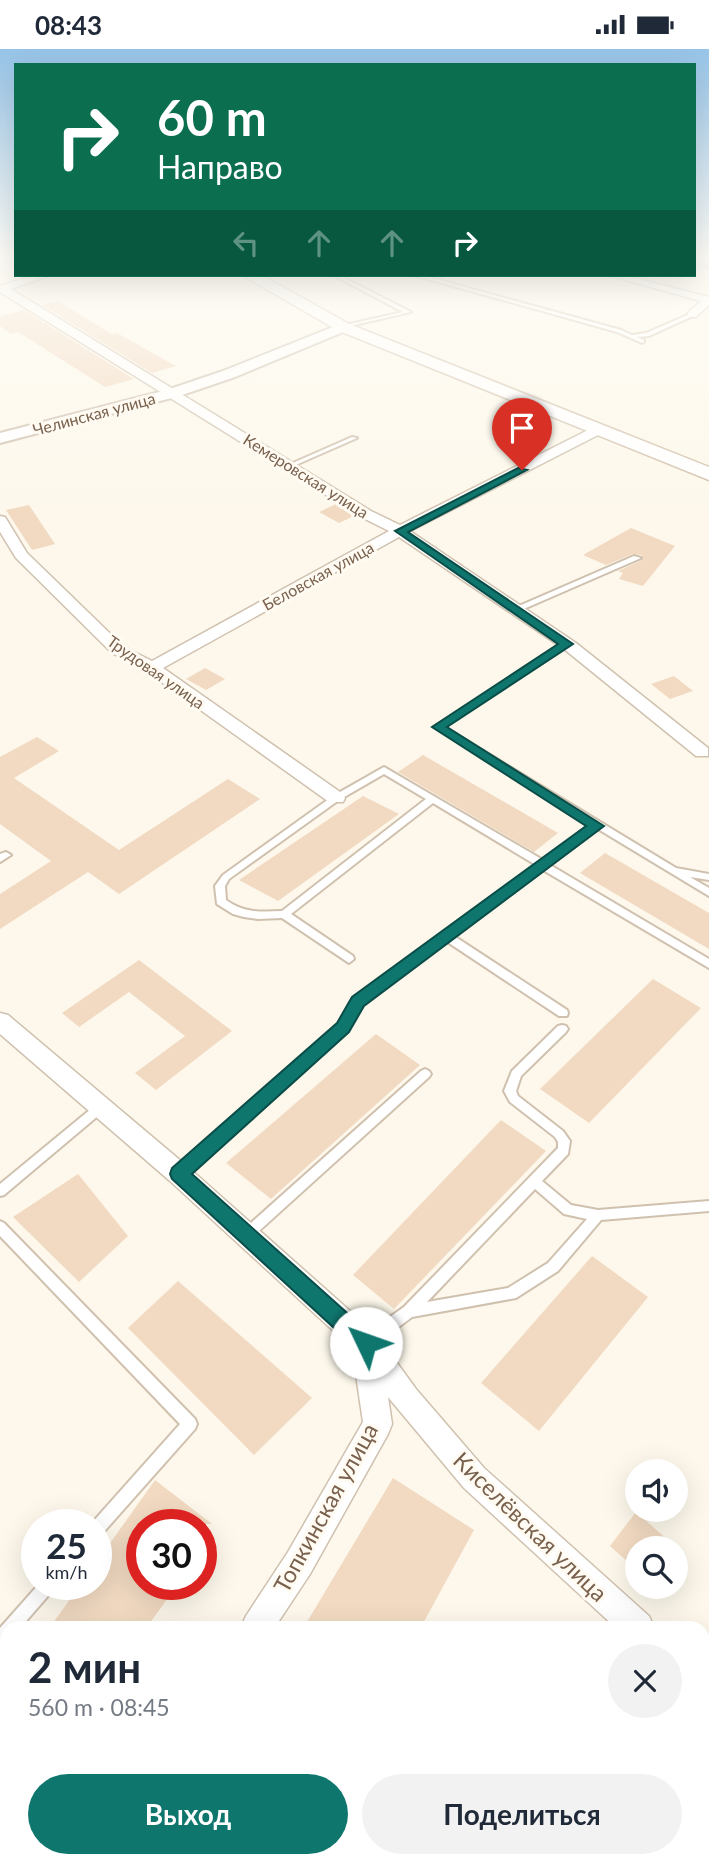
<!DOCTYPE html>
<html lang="ru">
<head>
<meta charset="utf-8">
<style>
	:root { --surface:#fff; --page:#f2f2f3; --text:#1f2937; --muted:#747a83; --accent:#0f766e }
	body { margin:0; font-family:Lato,sans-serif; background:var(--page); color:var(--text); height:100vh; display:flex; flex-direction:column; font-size:26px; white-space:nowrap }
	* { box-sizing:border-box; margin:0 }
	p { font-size:23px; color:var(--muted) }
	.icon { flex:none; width:38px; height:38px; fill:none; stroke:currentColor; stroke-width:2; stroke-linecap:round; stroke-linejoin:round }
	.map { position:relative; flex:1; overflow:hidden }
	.details { position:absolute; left:0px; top:1572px; width:710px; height:247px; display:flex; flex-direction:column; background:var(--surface); border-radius:21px 21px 0 0; box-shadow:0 7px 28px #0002 }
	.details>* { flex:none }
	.hud { position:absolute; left:14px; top:14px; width:682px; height:214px; border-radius:0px; box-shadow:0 7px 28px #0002; background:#0b6e4f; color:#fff; overflow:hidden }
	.buttons { position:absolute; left:625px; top:1410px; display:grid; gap:14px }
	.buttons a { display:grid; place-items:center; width:63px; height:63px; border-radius:50%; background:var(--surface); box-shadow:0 7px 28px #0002; font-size:35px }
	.speed { position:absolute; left:21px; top:1460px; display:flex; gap:14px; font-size:35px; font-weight:700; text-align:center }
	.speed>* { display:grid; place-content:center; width:91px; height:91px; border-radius:50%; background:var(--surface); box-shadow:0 7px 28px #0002; line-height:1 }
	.speed small { font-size:18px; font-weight:400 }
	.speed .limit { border:10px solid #d22; background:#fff; color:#111 }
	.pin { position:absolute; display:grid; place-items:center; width:60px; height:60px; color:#fff; margin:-72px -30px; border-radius:50% 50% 50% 0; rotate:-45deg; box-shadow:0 0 7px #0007 }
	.pin .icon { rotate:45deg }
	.me { position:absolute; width:77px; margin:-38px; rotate:312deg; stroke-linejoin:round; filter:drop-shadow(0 0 5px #0008) }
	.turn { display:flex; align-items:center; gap:24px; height:147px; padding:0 28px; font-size:32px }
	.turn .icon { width:91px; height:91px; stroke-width:2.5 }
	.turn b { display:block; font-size:49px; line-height:60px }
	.lanes { display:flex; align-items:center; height:66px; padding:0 28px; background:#0003; justify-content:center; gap:35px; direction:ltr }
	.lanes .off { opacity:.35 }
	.round { display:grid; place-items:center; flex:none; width:74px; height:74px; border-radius:37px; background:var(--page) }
	.summary { display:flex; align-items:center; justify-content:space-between; height:119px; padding:0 28px }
	h1 { font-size:42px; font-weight:700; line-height:52px }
	.button { display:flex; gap:14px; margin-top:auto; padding:14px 28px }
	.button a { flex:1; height:80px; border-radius:42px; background:var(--accent); color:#fff; font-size:28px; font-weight:700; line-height:80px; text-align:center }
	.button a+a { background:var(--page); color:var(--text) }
	.status { display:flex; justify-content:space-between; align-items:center; height:49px; padding:0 35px; background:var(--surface); direction:ltr }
	.status svg { height:19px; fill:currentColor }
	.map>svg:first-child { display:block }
	.building { fill:#f2dac2 }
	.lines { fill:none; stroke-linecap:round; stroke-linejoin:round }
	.service-casing { stroke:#d0c1af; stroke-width:4 }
	.minor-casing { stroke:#d0c1af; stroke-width:3 }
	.tertiary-casing { stroke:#d0c1af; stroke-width:4 }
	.secondary-casing { stroke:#d3c2ad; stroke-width:3 }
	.service { fill:#fff; fill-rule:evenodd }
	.minor { fill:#fff; fill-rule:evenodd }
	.tertiary { fill:#fff; fill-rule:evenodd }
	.secondary { fill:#fff; fill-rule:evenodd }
	.rail-casing { stroke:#bca7c8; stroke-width:4.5 }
	.rail { stroke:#fffbf2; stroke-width:2.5; stroke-dasharray:9; stroke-linecap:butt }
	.route { fill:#0f766e; stroke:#0a4d48; stroke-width:2 }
	.labels { text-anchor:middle; stroke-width:6; stroke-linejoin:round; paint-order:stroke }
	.far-street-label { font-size:16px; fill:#79614d; stroke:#fffbf2 }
	.near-street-label { font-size:23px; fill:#79614d; stroke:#fffbf2 }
</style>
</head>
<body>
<div class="status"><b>08:43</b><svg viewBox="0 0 49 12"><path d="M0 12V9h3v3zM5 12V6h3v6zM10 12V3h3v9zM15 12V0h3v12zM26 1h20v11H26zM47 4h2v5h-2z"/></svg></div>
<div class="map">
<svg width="709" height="1817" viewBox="0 0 709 1817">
	<rect width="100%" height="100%" fill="#fdf8eb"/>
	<g class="building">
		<polygon points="58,252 112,285 117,284 176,317 152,324 42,256"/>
		<polygon points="24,261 134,330 105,338 18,283 11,285 0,277 0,267"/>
		<polygon points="336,455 354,467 339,474 319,463"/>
		<polygon points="29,456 55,495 32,501 6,461"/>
		<polygon points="631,479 675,497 643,537 619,530 623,524 618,522 642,511 642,506 633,505 606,516 583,506"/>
		<polygon points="205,619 225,630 206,641 186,630"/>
		<polygon points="674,627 693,642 670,650 651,635"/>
		<polygon points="37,688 59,702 14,729 119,801 228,730 260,750 119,845 88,823 0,880 0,845 51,812 0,775 0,708"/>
		<polygon points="423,706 558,784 534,803 398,723"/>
		<polygon points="363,747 399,765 278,852 239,831"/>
		<polygon points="605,804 709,864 709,900 580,824"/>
		<polygon points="139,911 232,982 156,1041 135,1024 185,987 129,943 79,978 62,964"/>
		<polygon points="653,930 701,959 589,1074 540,1040"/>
		<polygon points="376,985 420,1016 271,1150 226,1114"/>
		<polygon points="501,1071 546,1102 394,1260 353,1226"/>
		<polygon points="78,1125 128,1187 79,1233 13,1168"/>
		<polygon points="592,1207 648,1248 539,1382 481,1334"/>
		<polygon points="178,1232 312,1349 254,1406 128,1279"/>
		<polygon points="393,1429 474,1481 421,1578 304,1578"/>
		<polygon points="155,1431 212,1475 142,1475 142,1535 178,1535 147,1578 50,1578 81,1535 96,1535 96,1514"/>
		<polygon points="636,1463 678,1500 637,1500 637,1521 610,1497"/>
	</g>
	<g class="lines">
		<defs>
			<g id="service">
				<polygon points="333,226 338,226 411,263 341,279 341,277 403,263"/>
				<polygon points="413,226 421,226 621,281 632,286 646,284 690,265 695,266 649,287 637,288 644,291 644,293 642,294 617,283"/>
				<polygon points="352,388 357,389 291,418 286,417"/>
				<polygon points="634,507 641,509 519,562 513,562 512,560"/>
				<path d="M564,593h3l4,2 -127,83 232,141 33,6v6l-19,-3 19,11v8l-111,-67 -48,36 159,94v9l-166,-98 -89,66 113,74 1,3 -1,3h-8l-113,-75 -84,63 -15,26 -164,148 -4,1 -4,-1 -2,-4 2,-4 164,-146 15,-26 182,-133 -103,-62 -142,111 62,42 1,3 -5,4 -67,-45 -24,1 -14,-2 -11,-3 -16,-10 -2,-18 8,-11 110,-79 51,-29 159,93 48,-35 -157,-98zM384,725l42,25 -144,112c-22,1 -38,2 -56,-11l-1,-14 4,-7 110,-79z"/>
				<polygon points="6,803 11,806 0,813 0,805"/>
				<path d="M562,976l4,1 2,3 -2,3 -45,44 -5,15 2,5 45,35 7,10 -2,13 -26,27 29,24 27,5 111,-9v10l-108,9 -43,51 -42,27 -104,19 -40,30 -5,1 -5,-1 -2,-5 2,-5 42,-30 154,-159v-6l-3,-5 -45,-35 -6,-11 8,-20 46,-45zM535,1140l29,25 23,5 -39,44 -40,25 -81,14z"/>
				<polygon points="425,1020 429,1022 431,1025 429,1028 250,1190 246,1192 242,1190 240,1186 242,1182 421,1022"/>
				<polygon points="101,1053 105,1055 107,1058 105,1061 4,1146 0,1147 0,1135 97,1055"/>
				<polygon points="0,1172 4,1174 195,1370 197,1375 195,1380 101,1486 96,1488 96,1475 91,1475 180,1375 0,1187"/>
				<polygon points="39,1535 57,1535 54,1540 21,1578 7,1578 7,1595 0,1599 0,1579"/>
				<polygon points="0,1622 7,1626 7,1648 0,1644"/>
			</g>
			<g id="minor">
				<polygon points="36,226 51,226 11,240 371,462 400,476 594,378 602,378 602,384 410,482 576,594 708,699 708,707 696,707 564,600 399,488 163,619 343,745 345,749 343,753 329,753 146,622 112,604 16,509 0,483 0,467 5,468 27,504 124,598 152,612 389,482 361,468 0,243 0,237"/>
				<polygon points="607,226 623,226 709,248 709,256 696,268 688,268 688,264 701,252"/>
				<polygon points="0,964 8,966 188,1118 376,1285 416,1340 484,1419 649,1567 654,1578 615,1578 464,1439 388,1348 392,1375 388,1385 310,1525 275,1578 241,1578 246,1567 288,1503 363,1373 352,1299 170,1132 0,985"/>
				<polygon points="704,1623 709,1625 709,1660 704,1658"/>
				<polygon points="85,1811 122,1811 119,1817 82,1817"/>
			</g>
			<polygon id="tertiary" points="343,274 350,278 348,281 235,328 179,347 0,394 0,384 167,341 223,322"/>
			<polygon id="secondary" points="242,226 261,226 349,275 709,418 709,431 337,281"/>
		</defs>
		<use href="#service" class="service-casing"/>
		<use href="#minor" class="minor-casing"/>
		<use href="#tertiary" class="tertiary-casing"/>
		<use href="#secondary" class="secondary-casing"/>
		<use href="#service" class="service"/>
		<use href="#minor" class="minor"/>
		<use href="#tertiary" class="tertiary"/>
		<use href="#secondary" class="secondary"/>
		<defs>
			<polyline id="rail" points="695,214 709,218"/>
		</defs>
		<use href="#rail" class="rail-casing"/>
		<use href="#rail" class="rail"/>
	</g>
	<linearGradient id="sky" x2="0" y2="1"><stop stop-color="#97c4e8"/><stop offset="0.45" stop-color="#fefcf6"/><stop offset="1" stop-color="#fefcf6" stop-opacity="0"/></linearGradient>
	<rect width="709" height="463" fill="url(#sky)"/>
	<polygon class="route" points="518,419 527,421 408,483 573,595 447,678 604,777 364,957 349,983 192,1125 373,1287 376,1294 373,1301 366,1303 358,1301 172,1130 170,1125 172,1119 337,974 352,948 586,777 432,678 558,595 395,482"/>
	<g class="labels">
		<g class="far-street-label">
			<text transform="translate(94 365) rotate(-15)" y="6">Челинская улица</text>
			<text transform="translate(306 427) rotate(32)" y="6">Кемеровская улица</text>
			<text transform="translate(318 527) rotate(-29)" y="6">Беловская улица</text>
			<text transform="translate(156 623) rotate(35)" y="6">Трудовая улица</text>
		</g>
		<g class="near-street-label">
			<text transform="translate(326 1459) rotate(-61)" y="8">Топкинская улица</text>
			<text transform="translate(530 1478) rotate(44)" y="8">Киселёвская улица</text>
		</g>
	</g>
</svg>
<div class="buttons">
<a><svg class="icon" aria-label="sound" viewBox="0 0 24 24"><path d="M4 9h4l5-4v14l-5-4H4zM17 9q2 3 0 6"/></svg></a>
<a><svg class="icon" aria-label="search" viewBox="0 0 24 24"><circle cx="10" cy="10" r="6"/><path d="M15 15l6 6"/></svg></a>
</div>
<div class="speed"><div>25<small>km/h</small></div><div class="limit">30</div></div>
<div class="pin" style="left:522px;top:421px;background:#d93025"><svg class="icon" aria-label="arrive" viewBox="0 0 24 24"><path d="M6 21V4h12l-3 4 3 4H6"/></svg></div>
<svg class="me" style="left:366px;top:1294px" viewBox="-20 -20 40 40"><circle r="19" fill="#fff"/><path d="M0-13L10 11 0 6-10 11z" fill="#0f766e"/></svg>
<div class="hud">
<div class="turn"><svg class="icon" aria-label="right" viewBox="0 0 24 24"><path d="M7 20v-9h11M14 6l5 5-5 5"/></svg><div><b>60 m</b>Направо</div></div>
<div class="lanes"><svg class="icon off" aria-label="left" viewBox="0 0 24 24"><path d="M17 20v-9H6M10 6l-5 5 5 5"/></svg><svg class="icon off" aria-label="ahead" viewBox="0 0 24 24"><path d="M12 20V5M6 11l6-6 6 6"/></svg><svg class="icon off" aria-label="ahead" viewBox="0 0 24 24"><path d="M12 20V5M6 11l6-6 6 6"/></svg><svg class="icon" aria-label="right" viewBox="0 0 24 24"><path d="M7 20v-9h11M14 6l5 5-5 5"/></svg></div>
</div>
<section class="details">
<div class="summary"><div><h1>2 мин</h1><p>560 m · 08:45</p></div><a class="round"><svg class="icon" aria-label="close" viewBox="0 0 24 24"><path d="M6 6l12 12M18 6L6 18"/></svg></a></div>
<div class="button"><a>Выход</a><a>Поделиться</a></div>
</section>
</div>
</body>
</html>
